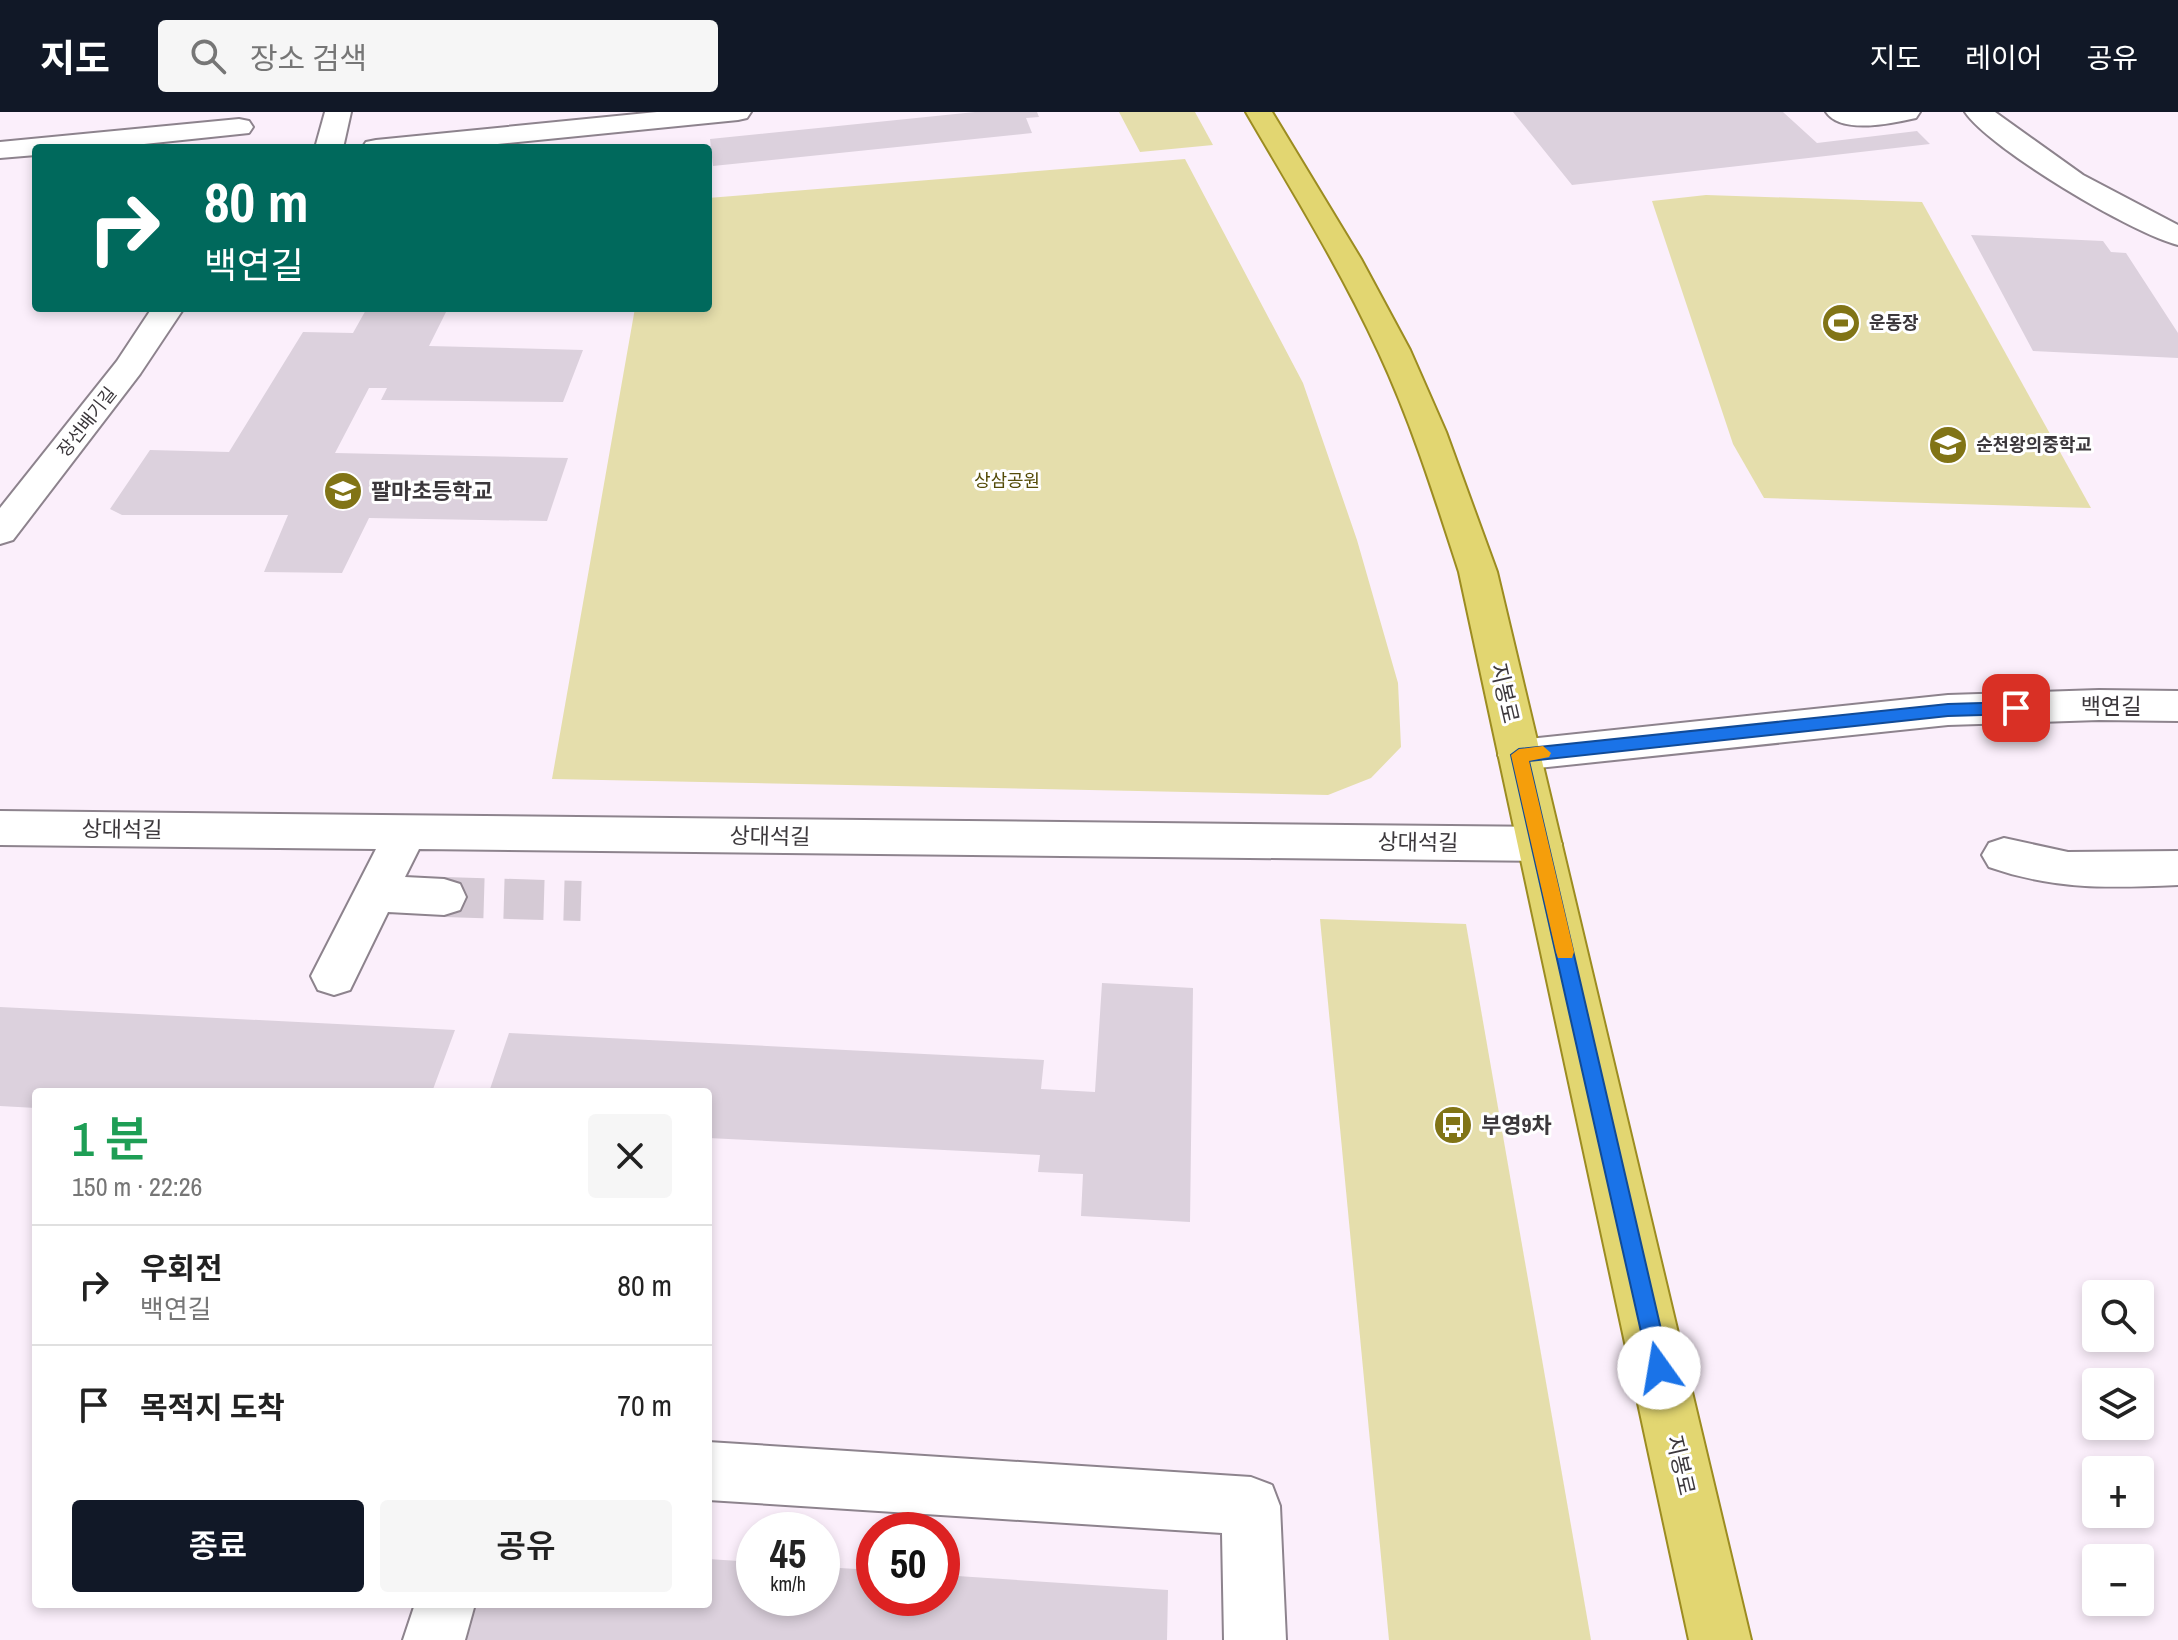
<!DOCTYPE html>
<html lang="ko">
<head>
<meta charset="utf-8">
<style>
	:root { --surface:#fff; --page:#f6f6f6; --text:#222; --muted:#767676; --line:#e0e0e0; --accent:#111827 }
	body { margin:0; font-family:"Archivo Narrow","Noto Sans KR",sans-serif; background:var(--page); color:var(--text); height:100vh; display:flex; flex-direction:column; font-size:30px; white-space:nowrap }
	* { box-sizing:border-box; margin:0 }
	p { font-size:26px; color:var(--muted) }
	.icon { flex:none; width:44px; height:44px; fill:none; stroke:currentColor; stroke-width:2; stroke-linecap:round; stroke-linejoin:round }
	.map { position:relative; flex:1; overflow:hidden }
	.side { position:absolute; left:32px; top:976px; width:680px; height:520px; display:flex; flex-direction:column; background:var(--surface); border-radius:8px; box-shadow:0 4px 12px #0003 }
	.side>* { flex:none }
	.banner { position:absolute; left:32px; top:32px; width:680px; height:168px; border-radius:8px; box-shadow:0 4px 12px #0003; background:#00695c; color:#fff; overflow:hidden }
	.buttons { position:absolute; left:2082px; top:1168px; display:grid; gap:16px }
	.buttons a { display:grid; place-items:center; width:72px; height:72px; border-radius:8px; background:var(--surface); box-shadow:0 4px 12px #0003; font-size:40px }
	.speed { position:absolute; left:736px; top:1400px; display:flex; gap:16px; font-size:40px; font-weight:700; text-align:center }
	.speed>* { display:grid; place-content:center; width:104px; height:104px; border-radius:50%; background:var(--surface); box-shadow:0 4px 12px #0003; line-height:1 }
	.speed small { font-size:20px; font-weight:400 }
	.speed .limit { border:12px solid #d22; background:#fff; color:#111 }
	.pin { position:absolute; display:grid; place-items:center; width:68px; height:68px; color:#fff; margin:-34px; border-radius:16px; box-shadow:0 4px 12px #0006 }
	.me { position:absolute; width:88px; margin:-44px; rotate:347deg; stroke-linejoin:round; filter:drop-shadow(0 0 6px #0008) }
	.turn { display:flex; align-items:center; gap:28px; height:168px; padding:0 40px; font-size:36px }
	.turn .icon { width:104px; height:104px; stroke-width:2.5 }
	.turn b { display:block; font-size:56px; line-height:68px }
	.round { display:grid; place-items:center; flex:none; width:84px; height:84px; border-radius:8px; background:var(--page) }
	.head { display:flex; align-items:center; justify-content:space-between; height:136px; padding:0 40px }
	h1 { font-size:48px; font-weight:600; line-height:60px; color:#1e9e55 }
	.button { display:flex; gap:16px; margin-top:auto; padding:16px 40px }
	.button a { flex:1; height:92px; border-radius:8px; background:var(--accent); color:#fff; font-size:32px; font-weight:600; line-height:92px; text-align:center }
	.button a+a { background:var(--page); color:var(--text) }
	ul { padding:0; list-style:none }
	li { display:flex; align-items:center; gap:24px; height:120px; padding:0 40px; border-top:2px solid var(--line) }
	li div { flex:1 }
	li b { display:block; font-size:30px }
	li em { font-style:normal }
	header { display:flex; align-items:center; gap:48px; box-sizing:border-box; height:112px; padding:0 40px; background:var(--accent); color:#fff }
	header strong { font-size:38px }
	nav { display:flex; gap:44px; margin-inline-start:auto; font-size:28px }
	.search { width:560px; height:72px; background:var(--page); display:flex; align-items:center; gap:20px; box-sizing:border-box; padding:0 28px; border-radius:8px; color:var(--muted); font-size:30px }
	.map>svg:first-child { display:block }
	.green { fill:#e5deac }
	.building { fill:#dcd1dd }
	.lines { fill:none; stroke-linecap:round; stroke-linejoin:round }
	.minor-tunnel { stroke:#d5cad5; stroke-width:40; stroke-dasharray:40 20; stroke-linecap:butt }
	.minor-casing { stroke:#8d838d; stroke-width:4 }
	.major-casing { stroke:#9c8c21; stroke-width:4 }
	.minor { fill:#fff; fill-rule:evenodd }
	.major { fill:#e2d671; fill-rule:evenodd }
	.route { fill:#1a73e8; stroke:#114b97; stroke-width:2 }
	.slow { fill:#f59e0b }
	.labels { text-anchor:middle; stroke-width:6; stroke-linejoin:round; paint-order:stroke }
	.far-poi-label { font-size:18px; font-weight:bold; fill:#3c383c; stroke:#fff; text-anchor:start }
	.far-street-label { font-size:18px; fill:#3c383c; stroke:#fff }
	.far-park-label { font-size:18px; fill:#544b07; stroke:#fff }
	.poi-label { font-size:22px; font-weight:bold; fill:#3c383c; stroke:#fff; text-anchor:start }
	.street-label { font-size:22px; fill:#3c383c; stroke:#fff }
</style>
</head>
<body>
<header>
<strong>지도</strong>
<div class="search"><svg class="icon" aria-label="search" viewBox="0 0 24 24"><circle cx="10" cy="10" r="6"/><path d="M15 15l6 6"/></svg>장소 검색</div>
<nav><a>지도</a><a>레이어</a><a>공유</a></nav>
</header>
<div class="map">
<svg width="2178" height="1528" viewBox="0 0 2178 1528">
	<rect width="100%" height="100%" fill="#fbeffb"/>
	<g class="green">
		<polygon points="1119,0 1195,0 1213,33 1140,40"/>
		<polygon points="1185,47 1303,271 1357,428 1398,571 1401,635 1371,666 1328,683 552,667 635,196 708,196 708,86"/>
		<polygon points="1706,83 1922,90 2091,396 1764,386 1733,332 1652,89"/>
		<polygon points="1320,807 1466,812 1591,1528 1389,1528"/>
	</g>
	<g class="building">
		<polygon points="975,0 1037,0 1039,5 1026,6 1032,21 713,54 710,27"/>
		<polygon points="1513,0 1783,0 1817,31 1917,19 1930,32 1572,73"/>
		<polygon points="1971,123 2103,129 2111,140 2126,141 2178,221 2178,246 2033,239"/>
		<polygon points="367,196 448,196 429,234 583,238 563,290 381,288 387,276 369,276 335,341 568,346 547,409 369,406 342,461 264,460 288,403 122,403 110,397 150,338 229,340 303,220 353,221"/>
		<polygon points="1102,871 1193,876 1190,1110 1081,1104 1083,1062 1038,1060 1040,1043 708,1026 708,980 489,980 509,921 1044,948 1041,977 1095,980"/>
		<polygon points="0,895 455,918 432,980 36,980 36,996 0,994"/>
		<polygon points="708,1447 754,1450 754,1486 822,1486 822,1455 874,1458 874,1486 942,1486 942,1463 1168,1478 1167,1528 452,1528 463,1492 708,1492"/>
	</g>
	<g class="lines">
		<polyline class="minor-tunnel" points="444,785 581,789"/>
		<defs>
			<g id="minor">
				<polygon points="325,0 351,0 343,36 315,36"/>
				<polygon points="657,0 751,0 747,6 738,8 458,36 362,36 366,30 376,28"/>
				<path d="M1826,0h94l-4,6c-22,5 -75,17 -90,-6z"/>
				<path d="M1965,0h30l88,63 95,50v20c-45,-11 -188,-96 -213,-133z"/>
				<polygon points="239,7 249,9 253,15 249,21 106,36 36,36 36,43 0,46 0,30"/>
				<polygon points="152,196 184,196 140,262 13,428 0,432 0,396 117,249"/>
				<polygon points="2099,578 2178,579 2178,609 2099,608 1948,613 1519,658 1504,654 1498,643 1504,632 1519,628 1948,583"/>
				<polygon points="0,699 1540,715 1555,720 1562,732 1555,744 1540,749 419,737 405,765 444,767 460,772 466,785 460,798 444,803 388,800 350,878 334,883 318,878 311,864 376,737 0,733"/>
				<path d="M2004,726l64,14 110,-1v34c-69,3 -123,5 -189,-18l-7,-12 7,-12z"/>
				<polygon points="708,1330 1251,1365 1272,1373 1280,1394 1286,1528 1224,1528 1222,1421 708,1388"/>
				<polygon points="415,1492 475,1492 465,1528 403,1528"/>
			</g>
			<path id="major" d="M1246,0h26l89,147 49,91 36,82 51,140 254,1068h-62l-230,-1068c-24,-74 -47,-148 -80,-219 -38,-83 -87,-162 -133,-241z"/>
		</defs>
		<use href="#minor" class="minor-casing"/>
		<use href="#major" class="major-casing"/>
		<use href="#minor" class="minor"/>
		<use href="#major" class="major"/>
	</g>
	<polygon class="route" points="2016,590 2025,596 2016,602 1948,604 1529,649 1670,1256 1667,1264 1659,1268 1651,1264 1511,643 1519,637 1948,592"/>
	<polygon class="slow" points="1543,634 1551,641 1549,645 1529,649 1574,840 1572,846 1558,846 1556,840 1511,643 1519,637"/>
	<defs>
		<symbol id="stadium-disc" viewBox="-11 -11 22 22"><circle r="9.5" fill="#817416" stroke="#fff"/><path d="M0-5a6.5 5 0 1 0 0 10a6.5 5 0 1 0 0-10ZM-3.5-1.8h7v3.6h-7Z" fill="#fff"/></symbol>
		<symbol id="school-disc" viewBox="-11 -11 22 22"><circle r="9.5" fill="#817416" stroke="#fff"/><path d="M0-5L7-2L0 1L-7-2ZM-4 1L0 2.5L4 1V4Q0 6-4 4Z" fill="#fff"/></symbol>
		<symbol id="bus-disc" viewBox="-11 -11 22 22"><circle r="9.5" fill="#817416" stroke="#fff"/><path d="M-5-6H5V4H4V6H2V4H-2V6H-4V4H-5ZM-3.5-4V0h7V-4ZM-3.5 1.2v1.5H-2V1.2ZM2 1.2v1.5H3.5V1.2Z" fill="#fff"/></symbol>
	</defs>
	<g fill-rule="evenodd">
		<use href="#stadium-disc" x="1819" y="189" width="44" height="44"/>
		<use href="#school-disc" x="1926" y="311" width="44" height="44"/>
		<use href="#school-disc" x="321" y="357" width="44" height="44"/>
		<use href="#bus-disc" x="1431" y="991" width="44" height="44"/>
	</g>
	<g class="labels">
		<g class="far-poi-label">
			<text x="1869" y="217">운동장</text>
			<text x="1976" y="339">순천왕의중학교</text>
		</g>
		<g class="far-street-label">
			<text transform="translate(87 310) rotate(-52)" y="6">장선배기길</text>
		</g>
		<g class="far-park-label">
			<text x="1007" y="375">상삼공원</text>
		</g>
		<g class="poi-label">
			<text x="371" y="387">팔마초등학교</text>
			<text x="1481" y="1021">부영9차</text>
		</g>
		<g class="street-label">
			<text transform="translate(1505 581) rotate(77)" y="8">지봉로</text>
			<text x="2111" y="602">백연길</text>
			<text transform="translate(122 717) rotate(1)" y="8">상대석길</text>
			<text transform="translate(770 724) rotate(1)" y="8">상대석길</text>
			<text transform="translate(1418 730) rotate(1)" y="8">상대석길</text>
			<text transform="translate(1681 1353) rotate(77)" y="8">지봉로</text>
		</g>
	</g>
</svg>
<div class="buttons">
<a><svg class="icon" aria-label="search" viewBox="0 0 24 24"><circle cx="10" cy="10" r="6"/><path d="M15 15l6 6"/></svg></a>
<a><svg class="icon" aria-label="layers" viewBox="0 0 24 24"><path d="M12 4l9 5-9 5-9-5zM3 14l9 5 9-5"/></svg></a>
<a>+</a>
<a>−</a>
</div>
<div class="speed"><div>45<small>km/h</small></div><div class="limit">50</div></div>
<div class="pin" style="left:2016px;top:596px;background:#d93025"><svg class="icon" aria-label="arrive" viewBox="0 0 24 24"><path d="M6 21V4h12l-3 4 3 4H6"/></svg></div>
<svg class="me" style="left:1659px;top:1256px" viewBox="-20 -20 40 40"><circle r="19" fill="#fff"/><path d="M0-13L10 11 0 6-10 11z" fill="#1a73e8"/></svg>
<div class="banner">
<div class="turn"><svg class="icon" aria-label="right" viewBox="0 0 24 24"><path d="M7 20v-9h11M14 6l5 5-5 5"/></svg><div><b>80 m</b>백연길</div></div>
</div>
<section class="side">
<div class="head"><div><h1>1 분</h1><p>150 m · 22:26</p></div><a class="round"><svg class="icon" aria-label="close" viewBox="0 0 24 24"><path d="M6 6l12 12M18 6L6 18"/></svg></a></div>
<ul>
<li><svg class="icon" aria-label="right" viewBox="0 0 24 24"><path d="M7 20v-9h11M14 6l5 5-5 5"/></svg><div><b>우회전</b><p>백연길</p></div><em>80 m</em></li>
<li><svg class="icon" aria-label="arrive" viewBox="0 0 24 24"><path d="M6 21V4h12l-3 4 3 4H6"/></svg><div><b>목적지 도착</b></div><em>70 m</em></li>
</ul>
<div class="button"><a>종료</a><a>공유</a></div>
</section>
</div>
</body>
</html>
